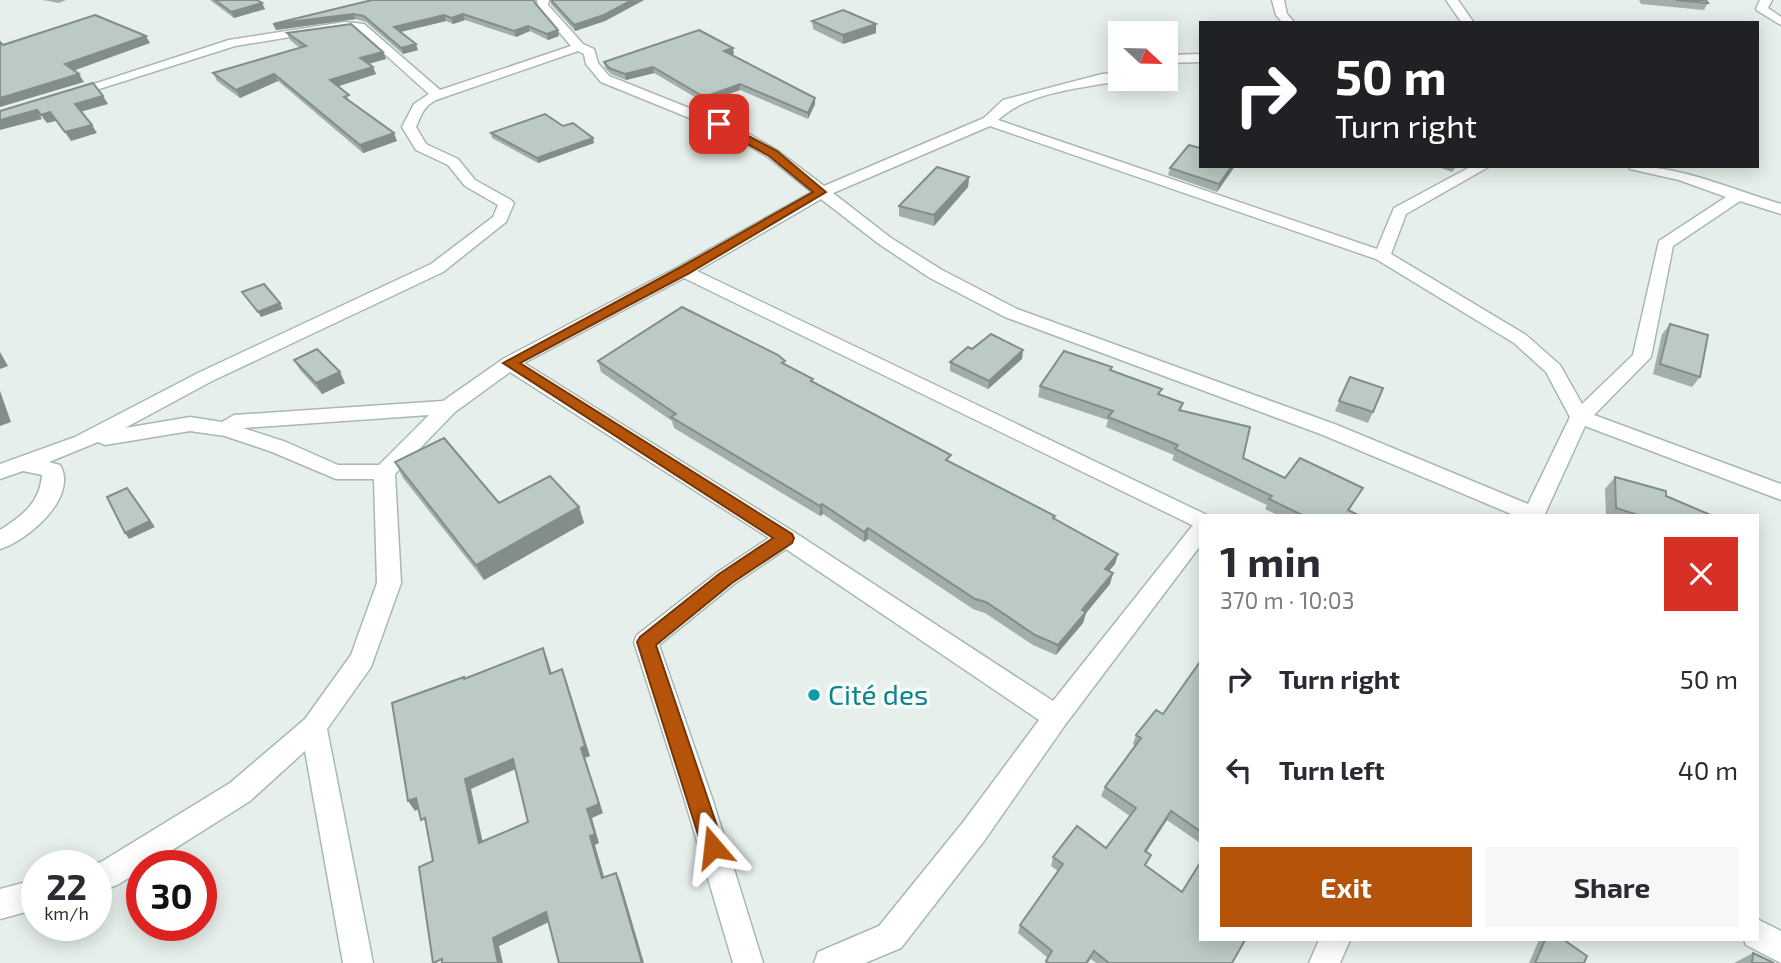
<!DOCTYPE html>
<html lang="en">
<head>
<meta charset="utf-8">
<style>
	:root { --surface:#fff; --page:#f7f7f7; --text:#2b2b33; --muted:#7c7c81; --accent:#b45309 }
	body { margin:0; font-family:"Exo 2",sans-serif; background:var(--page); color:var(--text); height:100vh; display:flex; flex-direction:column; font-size:26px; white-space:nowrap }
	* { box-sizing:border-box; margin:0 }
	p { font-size:23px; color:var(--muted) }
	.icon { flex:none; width:38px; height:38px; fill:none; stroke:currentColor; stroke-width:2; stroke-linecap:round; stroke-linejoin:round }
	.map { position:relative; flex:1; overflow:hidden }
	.panel { position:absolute; left:1199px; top:514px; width:560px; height:427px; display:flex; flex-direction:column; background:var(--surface); border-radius:0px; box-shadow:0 4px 18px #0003 }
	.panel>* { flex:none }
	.guide { position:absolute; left:1199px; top:21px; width:560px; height:147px; border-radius:0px; box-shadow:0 4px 18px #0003; background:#202124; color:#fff; overflow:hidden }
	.needle { width:46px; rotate:112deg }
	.tools { position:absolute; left:1108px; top:21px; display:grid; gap:14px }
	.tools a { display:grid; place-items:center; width:70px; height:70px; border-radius:0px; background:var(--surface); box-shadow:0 4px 18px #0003; font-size:35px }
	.speed { position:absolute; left:21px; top:850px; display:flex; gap:14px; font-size:35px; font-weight:700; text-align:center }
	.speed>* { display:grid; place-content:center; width:91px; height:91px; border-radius:50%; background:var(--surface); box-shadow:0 4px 18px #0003; line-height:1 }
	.speed small { font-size:18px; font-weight:400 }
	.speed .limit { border:10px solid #d22; background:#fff; color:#111 }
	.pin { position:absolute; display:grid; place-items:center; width:60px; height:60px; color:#fff; margin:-30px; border-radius:14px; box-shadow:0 4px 10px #0006 }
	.me { position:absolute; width:77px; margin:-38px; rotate:343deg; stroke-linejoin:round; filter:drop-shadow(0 0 5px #0008) }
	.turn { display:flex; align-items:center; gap:24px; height:147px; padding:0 21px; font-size:32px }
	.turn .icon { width:91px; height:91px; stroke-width:2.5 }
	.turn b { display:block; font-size:49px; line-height:60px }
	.round { display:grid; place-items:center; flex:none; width:74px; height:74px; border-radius:0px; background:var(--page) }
	.overview { display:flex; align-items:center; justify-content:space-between; height:119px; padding:0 21px }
	h1 { font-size:42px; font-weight:700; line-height:52px }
	.action { display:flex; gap:14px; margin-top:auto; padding:14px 21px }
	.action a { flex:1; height:80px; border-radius:0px; background:var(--accent); color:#fff; font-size:28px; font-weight:700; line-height:80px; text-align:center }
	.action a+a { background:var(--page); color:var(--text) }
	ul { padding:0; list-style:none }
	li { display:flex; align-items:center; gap:21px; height:91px; padding:0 21px }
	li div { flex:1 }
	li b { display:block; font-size:26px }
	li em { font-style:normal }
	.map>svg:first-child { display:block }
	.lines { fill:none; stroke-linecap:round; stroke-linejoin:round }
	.minor-casing { stroke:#a8b8b2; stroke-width:3 }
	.minor { fill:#fff; fill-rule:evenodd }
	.wall { fill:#a1aea9 }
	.shaded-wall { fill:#838d89 }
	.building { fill:#bbcac4; stroke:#838d89; stroke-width:2; fill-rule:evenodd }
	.route { fill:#b45309; stroke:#753606; stroke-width:2 }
	.culture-dot { fill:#0f9aa8; stroke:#f7fbf9; stroke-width:2.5 }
	.labels { text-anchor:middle; stroke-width:7; stroke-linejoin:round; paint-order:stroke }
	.near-culture-label { font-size:28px; fill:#0d838f; stroke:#f7fbf9; text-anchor:start }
</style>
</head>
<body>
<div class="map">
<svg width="1781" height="963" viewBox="0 0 1781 963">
	<rect width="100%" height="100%" fill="#e6efeb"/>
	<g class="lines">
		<defs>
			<g id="minor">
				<path d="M537,0h12l-1,5 35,39 11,5 4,14 11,13 130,52 39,23 46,35 160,-68 19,-18 99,-26 18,-1v6l4,1c-39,8 -96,11 -126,40l379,129 17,-41 78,-42h18l-84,48 -15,40 135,81 34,30 22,39 51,-49 26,-114 67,-44 -47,-17 -49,-11 -2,-3c54,0 102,23 153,38v10l-41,-13 -67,45 -22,111 -57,58 187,69v16l-196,-74 -41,90h-28l-193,-81 -318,-118 -75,-39 -51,-34 -58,-45 -124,72 512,245h-9v30l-135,179 -81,116 -83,107 -36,15h-51l4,-11 61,-26 85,-105 75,-101 -253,-171 -52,35 -75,61 54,156 50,162h-30l-48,-162 -51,-159 3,-7 81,-63 51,-34 -259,-166 -55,40 -60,62 6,109 -30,84 -44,62 46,234h-30l-38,-212 -55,50 -103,65h-5v4l-25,15 -21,8v-27h-7l12,-4 129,-79 75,-64 46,-64 26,-72 -3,-104h-38l-64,-27 -47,-16 -35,-5 -85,14 -7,-3 -49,20 11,3c19,32 -33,76 -60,84v-19c22,-14 40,-27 42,-55l-19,-4 -23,8v-15l75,-27 123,-64 233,-109 62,-47 5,-12 -33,-19 -17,-21 -32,-15 -14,-23 12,-23 15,-10 -72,-65 -12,-1 -110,18 -161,51 -5,1 -6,-4 166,-54 116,-18 19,2 76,66 131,-44 -33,-39zM578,51l6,3 2,10 15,18 128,52 39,23 44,35 -134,75 -175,92 -60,42 -209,14 -12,7 -32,-5 -65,11 87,-47 231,-109 63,-50 8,-19 -3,-3 -36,-20 -17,-21 -32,-15 -10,-17c5,-12 8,-21 20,-27zM990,126l386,133 138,84 32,29 24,45 -42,87 -191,-79 -320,-116 -75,-39 -51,-32 -58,-45zM684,278l508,247h1l-140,176 -259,-169 -270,-169zM429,415l-50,50h-41l-52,-23 -43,-14z"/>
				<polygon points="1272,0 1284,0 1287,14 1295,23 1283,23 1276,15"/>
				<polygon points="1446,0 1458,0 1474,23 1462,23"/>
				<polygon points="1760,0 1772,0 1768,8 1781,17 1781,25 1758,11 1756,9"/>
				<polygon points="1200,54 1200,62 1166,63 1166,55"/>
				<polygon points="37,879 37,909 0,919 0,889"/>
				<polygon points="1757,919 1781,931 1781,963 1746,945 1744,940 1757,940"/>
				<polygon points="1319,940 1350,940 1340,963 1309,963"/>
			</g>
		</defs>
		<use href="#minor" class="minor-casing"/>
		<use href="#minor" class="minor"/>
	</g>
	<g class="wall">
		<polygon points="43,0 66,0 59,3"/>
		<polygon points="210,0 257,0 265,9 234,18"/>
		<polygon points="372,0 535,0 535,3 559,36 548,40 530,31 516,37 465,20 453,24 446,21 400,32 418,50 403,54 366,22 356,19 276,30"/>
		<polygon points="550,0 644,0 605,21 575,31 551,4"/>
		<polygon points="1639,0 1706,0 1708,3 1704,10 1641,4"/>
		<polygon points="812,21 876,33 843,44 813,29"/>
		<polygon points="287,33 383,52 386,59 369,64 373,67 376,74 338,86 351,102 397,141 363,153 278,81 240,98 217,81 213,73 300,48 290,40"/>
		<polygon points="734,54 731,55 815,104 808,119 740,90 705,103 654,73 626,80 611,74 605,68 604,62"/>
		<polygon points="563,126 594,143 538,163 492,138 491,133"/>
		<polygon points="1200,166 1235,166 1217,192 1168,175 1170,168"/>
		<polygon points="1435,166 1457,166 1452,172"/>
		<polygon points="969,177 968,187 934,226 899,216 899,206"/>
		<polygon points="1670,324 1700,377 1692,387 1653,374 1662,334"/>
		<polygon points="1022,359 988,389 950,371 950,362"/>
		<polygon points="294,360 345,383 322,394 300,370"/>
		<polygon points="598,361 785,365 813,379 813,382 950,462 1118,554 1115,564 1109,571 1113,573 1110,584 1086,613 1083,623 1056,655 1033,645 985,613 973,609 868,539 864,542 823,514 820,516 674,428 672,421 601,372"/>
		<polygon points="1111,370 1160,395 1183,403 1181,410 1243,458 1285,478 1363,488 1349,511 1360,516 1279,516 1265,509 1267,505 1172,460 1174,455 1106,427 1108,420 1038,397 1040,386"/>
		<polygon points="1350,377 1373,412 1368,423 1335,411"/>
		<polygon points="395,462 499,503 579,507 584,523 484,580 403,478"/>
		<polygon points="1615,477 1666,496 1713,516 1606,516 1605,489"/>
		<polygon points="1200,662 1200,843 1167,820 1146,852 1146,866 1232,963 1096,963 1091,959 1088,963 1045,963 1048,958 1018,933 1020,925 1058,871 1051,866 1053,857 1106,848 1130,816 1101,796 1105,787 1135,746 1133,744 1136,735 1163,714"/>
		<polygon points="1539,940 1564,940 1584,963 1529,963"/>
		<polygon points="1753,953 1774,963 1734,963"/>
	</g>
	<g class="shaded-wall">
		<polygon points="632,0 644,0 605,21 575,31 574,25"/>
		<polygon points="262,3 265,9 234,18 231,12"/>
		<polygon points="353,14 356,19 276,30 273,24"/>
		<polygon points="463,14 465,20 453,24 451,18"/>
		<polygon points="444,15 446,21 396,33 394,27"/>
		<polygon points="876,24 876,33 843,44 843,35"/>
		<polygon points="528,26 530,31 516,37 514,31"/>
		<polygon points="558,30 559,36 548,40 547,34"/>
		<polygon points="146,36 150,43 70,72 65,64"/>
		<polygon points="416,44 418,50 403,54 401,48"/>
		<polygon points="733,48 734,54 725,57 724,51"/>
		<polygon points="383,52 386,59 363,65 360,58"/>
		<polygon points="373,67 376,74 333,88 330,80"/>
		<polygon points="653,67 654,73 626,80 625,74"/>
		<polygon points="79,74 84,82 0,107 0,98"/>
		<polygon points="274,74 278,81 240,98 236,90"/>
		<polygon points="740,84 740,90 705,103 704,97"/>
		<polygon points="103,96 108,104 80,112 75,104"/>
		<polygon points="815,98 815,104 808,119 808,113"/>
		<polygon points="37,110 42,119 0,130 0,120"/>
		<polygon points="50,112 56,121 47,123 41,115"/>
		<polygon points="92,125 97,133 71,141 65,132"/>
		<polygon points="394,133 397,141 363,153 360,145"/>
		<polygon points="593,138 594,143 538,163 537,158"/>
		<polygon points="1232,166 1235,166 1217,192 1219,184"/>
		<polygon points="969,177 968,187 934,226 934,215"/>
		<polygon points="280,303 283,309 261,317 258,312"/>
		<polygon points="1023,350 1022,359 988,389 989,381"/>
		<polygon points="0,352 8,366 0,369"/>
		<polygon points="340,372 345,383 322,394 316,383"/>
		<polygon points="0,391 11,422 0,426"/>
		<polygon points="131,493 155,527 129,539 125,533"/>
		<polygon points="822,504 823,514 820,516 820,506"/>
		<polygon points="579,507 584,523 484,580 476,565"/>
		<polygon points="868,528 868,539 864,542 864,532"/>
		<polygon points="1118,554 1115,564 1102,579 1105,569"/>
		<polygon points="1113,573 1110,584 1086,613 1083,623 1056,655 1058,645 1082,610"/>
		<polygon points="543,648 547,658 555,684 550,674"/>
		<polygon points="562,669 566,679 590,756 585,758 603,813 592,818 599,843 595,845 607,887 602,878 590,836 581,748"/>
		<polygon points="513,759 518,768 471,789 485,852 479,843 465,779"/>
		<polygon points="416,798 423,807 415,811 408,801"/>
		<polygon points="1171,811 1167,820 1141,860 1145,851"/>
		<polygon points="616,873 620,881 644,963 642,963"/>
		<polygon points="546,912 551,921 499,946 503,963 498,963 493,938"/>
	</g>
	<g class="building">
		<polygon points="215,0 257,0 262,3 231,12"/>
		<polygon points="372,0 534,0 535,3 558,30 547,34 528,26 514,31 463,14 451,18 444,15 394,27 416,44 401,48 364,16 353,14 273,24"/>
		<polygon points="551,0 632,0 604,15 574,25"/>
		<polygon points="1676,0 1706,0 1708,3"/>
		<polygon points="843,10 876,24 843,35 812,21"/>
		<polygon points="95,15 146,36 65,64 79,74 0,98 0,42 3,45"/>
		<polygon points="351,24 383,52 360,58 373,67 330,80 349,95 344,97 394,133 360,145 274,74 236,90 213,73 306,46 287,33"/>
		<polygon points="699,30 733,48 724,51 815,98 808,113 740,84 704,97 653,67 625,74 609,68 604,62"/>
		<polygon points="93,83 103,96 75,104 92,125 65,132 50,112 41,115 37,110 0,120 0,111"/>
		<polygon points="545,114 563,126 573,123 593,138 537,158 491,133"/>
		<polygon points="1189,145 1200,148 1200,166 1232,166 1219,184 1170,168"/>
		<polygon points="937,167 969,177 934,215 899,206"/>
		<polygon points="264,284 280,303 258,312 242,292"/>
		<polygon points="682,307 778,355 785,361 782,363 813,379 811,381 951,455 946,460 1055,516 1053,518 1118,554 1105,569 1113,573 1082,610 1086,612 1058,645 1035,635 986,602 975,599 868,528 864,532 822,504 820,506 671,417 676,414 598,361"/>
		<polygon points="1670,324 1708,335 1700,377 1660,364"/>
		<polygon points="991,334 1023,350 989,381 950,362 968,347 972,349"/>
		<polygon points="317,349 340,372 316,383 294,360"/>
		<polygon points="1064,351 1112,367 1110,370 1162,389 1158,394 1183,403 1179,410 1250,427 1243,458 1285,478 1300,458 1363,488 1348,510 1360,516 1304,516 1269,499 1272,496 1175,449 1178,445 1108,417 1113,411 1040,386"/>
		<polygon points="1350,377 1383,388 1373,412 1339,401"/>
		<polygon points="444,438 499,503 550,476 579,507 476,565 395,462"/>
		<polygon points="1615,477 1666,491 1666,496 1713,516 1641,516 1616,508"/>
		<polygon points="127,488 150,521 125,533 107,497"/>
		<path d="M543,648l7,26 12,-5 23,77 -4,2 18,56 -12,5 8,25 -5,2 12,42 14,-5 26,90h-83l-13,-51 -53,26 5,25h-56v-4l-9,4 -14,-96 14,-6 -8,-43 -4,2 -5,-22 -8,3 -16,-98 72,-26v2zM513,759l15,63 -49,21 -14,-64z"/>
		<polygon points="1200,662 1200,831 1171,811 1145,851 1151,855 1145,865 1182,892 1200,863 1200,940 1245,940 1232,963 1109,963 1094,951 1086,963 1049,963 1046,961 1052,951 1020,925 1063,864 1053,857 1077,826 1106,848 1136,808 1105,787 1141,738 1136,735 1156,710 1163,714"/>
		<polygon points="1545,940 1564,940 1587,956 1584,963 1535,963"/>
		<polygon points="1753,953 1774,963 1752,963"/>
	</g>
	<polygon class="route" points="715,122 722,122 777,151 826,192 688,274 520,363 792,534 794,538 792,543 732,583 656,645 724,847 721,855 713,858 705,855 702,847 637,642 640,637 719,574 773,538 503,363 679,268 813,192 769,156 715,126"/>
	<circle class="culture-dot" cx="814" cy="695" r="7"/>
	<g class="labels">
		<g class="near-culture-label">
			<text x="828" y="705">Cité des</text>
		</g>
	</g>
</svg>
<div class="tools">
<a><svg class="needle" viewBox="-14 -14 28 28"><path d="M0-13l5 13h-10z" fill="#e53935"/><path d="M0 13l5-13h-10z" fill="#7c7c81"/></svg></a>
</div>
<div class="speed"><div>22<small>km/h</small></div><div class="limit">30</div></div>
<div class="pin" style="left:719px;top:124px;background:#d93025"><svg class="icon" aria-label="arrive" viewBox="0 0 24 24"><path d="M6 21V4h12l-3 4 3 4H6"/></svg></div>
<svg class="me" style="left:713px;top:847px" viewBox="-20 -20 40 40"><path d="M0-17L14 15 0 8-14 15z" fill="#b45309" stroke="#fff" stroke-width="4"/></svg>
<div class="guide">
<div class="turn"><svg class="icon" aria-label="right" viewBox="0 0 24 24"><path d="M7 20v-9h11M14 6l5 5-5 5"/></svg><div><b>50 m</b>Turn right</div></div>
</div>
<section class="panel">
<div class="overview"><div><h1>1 min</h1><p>370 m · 10:03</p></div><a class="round" style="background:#d93025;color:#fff"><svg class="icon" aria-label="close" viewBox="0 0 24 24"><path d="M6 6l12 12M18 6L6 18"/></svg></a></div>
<ul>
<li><svg class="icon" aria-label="right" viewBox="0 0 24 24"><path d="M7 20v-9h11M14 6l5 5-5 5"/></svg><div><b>Turn right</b></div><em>50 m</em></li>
<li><svg class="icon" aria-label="left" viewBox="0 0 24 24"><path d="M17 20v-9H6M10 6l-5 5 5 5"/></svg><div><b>Turn left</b></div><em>40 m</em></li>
</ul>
<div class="action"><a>Exit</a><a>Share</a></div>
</section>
</div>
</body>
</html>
